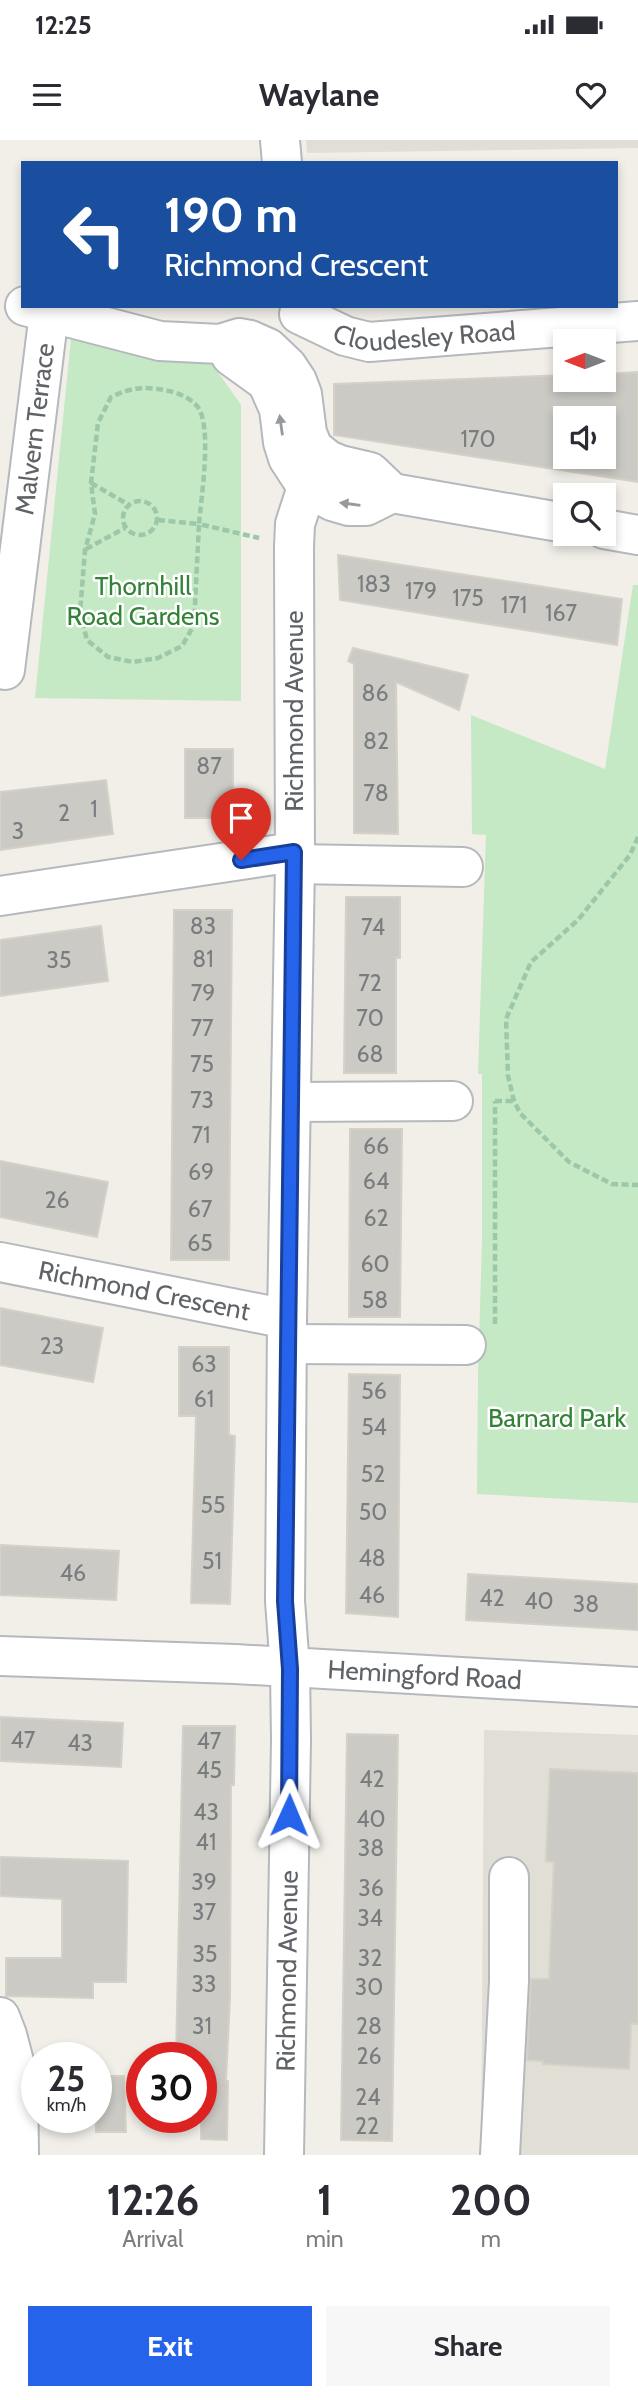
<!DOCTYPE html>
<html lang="en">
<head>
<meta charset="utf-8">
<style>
	:root { --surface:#fff; --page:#f7f7f7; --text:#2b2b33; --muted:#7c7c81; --accent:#2563eb }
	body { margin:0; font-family:Cabin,sans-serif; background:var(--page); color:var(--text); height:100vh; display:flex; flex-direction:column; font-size:26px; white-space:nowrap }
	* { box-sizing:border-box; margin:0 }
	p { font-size:23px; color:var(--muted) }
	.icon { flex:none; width:38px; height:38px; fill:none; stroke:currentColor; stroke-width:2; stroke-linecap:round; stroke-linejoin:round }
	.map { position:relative; height:2015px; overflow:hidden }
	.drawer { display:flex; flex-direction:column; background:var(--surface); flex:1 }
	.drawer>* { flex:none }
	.hud { position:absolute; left:21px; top:21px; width:597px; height:147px; border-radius:0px; box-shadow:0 4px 10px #0003; background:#1a4fa0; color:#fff; overflow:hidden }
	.needle { width:46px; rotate:270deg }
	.controls { position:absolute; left:553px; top:189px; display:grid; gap:14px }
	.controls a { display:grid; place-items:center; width:63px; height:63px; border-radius:0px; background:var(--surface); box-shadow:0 4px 10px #0003; font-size:35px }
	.speed { position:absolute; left:21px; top:1902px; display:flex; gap:14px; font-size:35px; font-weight:700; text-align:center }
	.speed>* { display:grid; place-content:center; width:91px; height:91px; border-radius:50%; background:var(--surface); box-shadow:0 4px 10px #0003; line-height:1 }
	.speed small { font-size:18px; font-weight:400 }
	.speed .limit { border:10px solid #d22; background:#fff; color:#111 }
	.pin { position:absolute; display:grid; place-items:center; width:60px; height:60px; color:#fff; margin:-72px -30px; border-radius:50% 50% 50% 0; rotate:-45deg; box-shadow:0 0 7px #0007 }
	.pin .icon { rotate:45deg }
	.me { position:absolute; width:77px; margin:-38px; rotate:1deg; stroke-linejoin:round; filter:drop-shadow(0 0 5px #0008) }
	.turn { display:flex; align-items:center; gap:24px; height:147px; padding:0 28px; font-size:32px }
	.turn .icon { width:91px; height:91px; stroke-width:2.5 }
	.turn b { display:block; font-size:49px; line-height:60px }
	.eta { display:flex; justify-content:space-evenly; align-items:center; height:119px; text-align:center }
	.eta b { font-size:42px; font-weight:700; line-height:49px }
	.primary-button { display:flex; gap:14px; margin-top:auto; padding:14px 28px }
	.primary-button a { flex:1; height:80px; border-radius:0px; background:var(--accent); color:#fff; font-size:28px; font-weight:700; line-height:80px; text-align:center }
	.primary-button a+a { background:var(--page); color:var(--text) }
	.status { display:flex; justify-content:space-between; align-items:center; height:49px; padding:0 35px; background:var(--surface); direction:ltr }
	.status svg { height:19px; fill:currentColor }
	header { display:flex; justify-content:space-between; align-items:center; height:91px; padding:0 28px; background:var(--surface); font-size:32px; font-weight:700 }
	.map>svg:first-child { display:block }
	.education { fill:#e1ded6 }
	.green { fill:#c5e8c5 }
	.building { fill:#cccac5; stroke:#d6d1c6; stroke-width:2; fill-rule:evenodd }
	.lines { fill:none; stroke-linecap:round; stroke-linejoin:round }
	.minor-casing { stroke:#b5b8bc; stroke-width:42 }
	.path { stroke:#9cc7a9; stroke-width:4.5; stroke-dasharray:7 3.5; stroke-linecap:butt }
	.minor { stroke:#fff; stroke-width:38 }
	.oneway { fill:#979a9d }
	.route-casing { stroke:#184099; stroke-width:18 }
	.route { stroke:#2563eb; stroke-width:12 }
	.labels { text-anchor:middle; stroke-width:5; stroke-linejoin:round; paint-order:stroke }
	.number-label { font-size:23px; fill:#7a7d7f }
	.street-label { font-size:26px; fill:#5f6368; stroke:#fff }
	.park-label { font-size:26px; fill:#348238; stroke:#fff }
</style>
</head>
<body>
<div class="status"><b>12:25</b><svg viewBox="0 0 49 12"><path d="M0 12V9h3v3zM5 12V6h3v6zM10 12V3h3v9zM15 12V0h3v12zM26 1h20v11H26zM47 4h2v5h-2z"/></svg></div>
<header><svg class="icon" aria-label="menu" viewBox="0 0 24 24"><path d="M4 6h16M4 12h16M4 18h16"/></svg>Waylane<svg class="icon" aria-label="heart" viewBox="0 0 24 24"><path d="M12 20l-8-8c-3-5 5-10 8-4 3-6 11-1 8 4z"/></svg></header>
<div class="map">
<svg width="638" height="2015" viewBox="0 0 638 2015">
	<rect width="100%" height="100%" fill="#f1efe8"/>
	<g class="education">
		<polygon points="306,0 638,0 638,8 307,13"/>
		<polygon points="484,1590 638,1595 638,2015 481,2015"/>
	</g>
	<g class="green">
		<polygon points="71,199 213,225 241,265 241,561 35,558"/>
		<polygon points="633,445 638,445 638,1363 477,1354 478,1235 482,1101 482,934 478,934 486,695 472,694 471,575 605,629"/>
	</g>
	<g class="building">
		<path d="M638,232v110l-304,-47v-51l231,-9v5h39v-6zM565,278h39v39h-39z"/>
		<polygon points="338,415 622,459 617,505 340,460"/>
		<polygon points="353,508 468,535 459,570 396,542 398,694 354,693 354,524 348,521"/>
		<rect x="185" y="609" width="48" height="69"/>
		<polygon points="106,640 113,694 0,710 0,652"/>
		<polygon points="346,757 400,757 400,818 396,818 396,933 344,933"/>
		<polygon points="174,770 232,770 229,1120 171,1120"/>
		<polygon points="101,786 108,841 0,856 0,800"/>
		<polygon points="350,989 402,989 400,1177 349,1177"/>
		<polygon points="0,1021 108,1042 97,1097 0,1077"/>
		<polygon points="0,1168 103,1188 93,1242 0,1225"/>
		<polygon points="179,1207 229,1207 229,1295 235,1296 230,1464 191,1463 196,1276 179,1276"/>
		<polygon points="349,1234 400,1235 398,1477 346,1473"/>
		<polygon points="0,1405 119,1411 116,1460 0,1455"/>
		<polygon points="468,1434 638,1444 638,1490 466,1480"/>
		<polygon points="0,1577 123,1583 121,1627 0,1621"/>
		<polygon points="183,1586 235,1586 234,1645 231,1645 230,1858 226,1941 228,1941 227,2000 201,1999 201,1918 176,1918"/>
		<polygon points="347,1594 398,1595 392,2001 341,2000"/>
		<polygon points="550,1629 638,1633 638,1884 631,1884 629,1929 543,1924 543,1921 527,1920 531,1839 549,1839 554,1722 546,1721"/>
		<polygon points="0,1717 128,1721 126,1842 93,1842 93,1858 6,1856 6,1818 62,1818 62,1759 0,1756"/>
		<polygon points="96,1936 124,1936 126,1992 96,1992"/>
	</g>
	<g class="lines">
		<defs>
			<g id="minor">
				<polyline points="280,0 282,23"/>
				<polyline points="25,166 160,201 220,204 239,198 250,200 268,208 287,226 297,241 302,254 307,293 313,308 328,320 340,325 370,332 392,353"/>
				<path id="s1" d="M299,174l46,22 24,6 269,-21"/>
				<polyline points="231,216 267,242 279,269 283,302 288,318 307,347 332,361 349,366 366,366 392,353"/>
				<polyline points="392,353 565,383"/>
				<polyline points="604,389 638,395"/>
				<path id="s2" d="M5,530l44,-357"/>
				<polyline points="295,724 463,727"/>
				<polyline points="0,756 294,712"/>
				<polyline points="291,962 453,961"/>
				<path id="s3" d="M0,1122l287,57"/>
				<polyline points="287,1204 466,1205"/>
				<path id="s4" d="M0,1516l235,8 403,23"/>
				<polyline points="0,1877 7,1895 18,1937 19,2015"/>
				<path id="s5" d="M284,2015l7,-415 -1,-71 -5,-68 2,-282 8,-455 -1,-317 1,-23 12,-37"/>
				<polyline points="500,2015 509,1841 509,1737"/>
			</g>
		</defs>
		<use href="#minor" class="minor-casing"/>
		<g class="path">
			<polyline points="91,343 129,365"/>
			<circle cx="140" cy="378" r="17"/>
			<path d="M158,380l41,4 -5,101 -12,21 -24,12 -25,4 -25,-5 -21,-17 -7,-27 5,-63 10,-36 -4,-31 7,-60 13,-26c21,-10 34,-11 58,-6 9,2 21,7 28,15 16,19 4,92 2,118l60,14"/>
			<polyline points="86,409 125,388"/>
			<polyline points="638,697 630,715 578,780 531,822 506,879 508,936 514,961 520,973 569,1022 612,1044 638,1045"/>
			<polyline points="495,961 514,961"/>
			<polyline points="495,1184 495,961"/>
		</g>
		<use href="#minor" class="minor"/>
	</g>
	<defs><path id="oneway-solid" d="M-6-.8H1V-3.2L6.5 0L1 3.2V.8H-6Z" transform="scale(1.75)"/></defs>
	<g class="oneway">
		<use href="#oneway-solid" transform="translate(281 285) rotate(-98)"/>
		<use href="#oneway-solid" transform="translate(350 364) rotate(-172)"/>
	</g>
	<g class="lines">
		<defs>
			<polyline id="route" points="241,720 294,712 285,1461 290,1529 289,1675"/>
		</defs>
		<use href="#route" class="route-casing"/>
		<use href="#route" class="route"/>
	</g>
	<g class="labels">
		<g class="number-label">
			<text x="478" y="307">170</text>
			<text x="374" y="452">183</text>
			<text x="421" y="459">179</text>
			<text x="468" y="466">175</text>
			<text x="514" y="473">171</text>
			<text x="561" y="481">167</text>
			<text x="375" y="561">86</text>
			<text x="376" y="609">82</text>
			<text x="209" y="634">87</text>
			<text x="376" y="661">78</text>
			<text x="94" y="677">1</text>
			<text x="64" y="681">2</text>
			<text x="18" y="699">3</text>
			<text x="203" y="794">83</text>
			<text x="373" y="795">74</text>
			<text x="203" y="827">81</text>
			<text x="59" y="828">35</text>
			<text x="370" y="851">72</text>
			<text x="203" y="861">79</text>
			<text x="370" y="886">70</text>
			<text x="202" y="896">77</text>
			<text x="370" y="922">68</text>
			<text x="202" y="932">75</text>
			<text x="202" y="968">73</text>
			<text x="201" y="1003">71</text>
			<text x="376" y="1014">66</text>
			<text x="201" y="1040">69</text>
			<text x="376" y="1049">64</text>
			<text x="57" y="1068">26</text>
			<text x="200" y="1077">67</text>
			<text x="376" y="1086">62</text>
			<text x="200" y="1111">65</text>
			<text x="375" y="1132">60</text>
			<text x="375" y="1168">58</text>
			<text x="52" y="1214">23</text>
			<text x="204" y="1232">63</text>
			<text x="374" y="1259">56</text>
			<text x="204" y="1267">61</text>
			<text x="374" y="1295">54</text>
			<text x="373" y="1342">52</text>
			<text x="213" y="1373">55</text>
			<text x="373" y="1380">50</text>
			<text x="372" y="1426">48</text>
			<text x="212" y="1429">51</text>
			<text x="73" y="1441">46</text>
			<text x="372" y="1463">46</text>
			<text x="492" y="1466">42</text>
			<text x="539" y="1469">40</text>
			<text x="586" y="1472">38</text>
			<text x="23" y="1608">47</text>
			<text x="209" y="1609">47</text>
			<text x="80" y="1611">43</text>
			<text x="209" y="1638">45</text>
			<text x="372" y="1647">42</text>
			<text x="206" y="1680">43</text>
			<text x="371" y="1687">40</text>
			<text x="206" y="1710">41</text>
			<text x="371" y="1716">38</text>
			<text x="204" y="1750">39</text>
			<text x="371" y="1756">36</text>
			<text x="204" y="1780">37</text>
			<text x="370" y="1786">34</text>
			<text x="205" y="1822">35</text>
			<text x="370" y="1826">32</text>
			<text x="204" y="1852">33</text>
			<text x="369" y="1855">30</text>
			<text x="202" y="1894">31</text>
			<text x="369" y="1894">28</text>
			<text x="369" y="1924">26</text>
			<text x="368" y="1965">24</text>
			<text x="367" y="1994">22</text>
		</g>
		<g class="street-label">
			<text dy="9" stroke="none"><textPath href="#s1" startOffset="131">Cloudesley Road</textPath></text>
			<text dy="9" stroke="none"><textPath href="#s2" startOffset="243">Malvern Terrace</textPath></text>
			<text transform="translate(294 571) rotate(-90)" y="9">Richmond Avenue</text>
			<text dy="9" stroke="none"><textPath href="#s3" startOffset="147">Richmond Crescent</textPath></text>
			<text dy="9" stroke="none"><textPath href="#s4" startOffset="425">Hemingford Road</textPath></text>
			<text dy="9" stroke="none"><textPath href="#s5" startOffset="184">Richmond Avenue</textPath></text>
		</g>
		<g class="park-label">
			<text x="143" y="455">Thornhill<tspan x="143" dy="30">Road Gardens</tspan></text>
			<text x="557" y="1287">Barnard Park</text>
		</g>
	</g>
</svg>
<div class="controls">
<a><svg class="needle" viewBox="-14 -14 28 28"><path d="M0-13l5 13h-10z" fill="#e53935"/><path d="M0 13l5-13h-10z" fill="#7c7c81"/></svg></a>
<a><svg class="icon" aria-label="sound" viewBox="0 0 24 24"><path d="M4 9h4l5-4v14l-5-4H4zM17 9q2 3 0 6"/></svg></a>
<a><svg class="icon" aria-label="search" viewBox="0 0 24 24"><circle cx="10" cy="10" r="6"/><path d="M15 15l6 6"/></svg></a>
</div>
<div class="speed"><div>25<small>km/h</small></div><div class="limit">30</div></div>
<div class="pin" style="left:241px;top:720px;background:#d93025"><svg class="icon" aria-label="arrive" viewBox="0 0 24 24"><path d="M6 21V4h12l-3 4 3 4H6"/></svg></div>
<svg class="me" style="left:289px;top:1675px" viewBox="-20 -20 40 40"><path d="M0-17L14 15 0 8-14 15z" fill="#2563eb" stroke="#fff" stroke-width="4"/></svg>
<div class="hud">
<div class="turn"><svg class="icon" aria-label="left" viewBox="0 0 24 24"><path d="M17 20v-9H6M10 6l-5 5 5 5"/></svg><div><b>190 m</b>Richmond Crescent</div></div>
</div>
</div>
<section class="drawer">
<div class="eta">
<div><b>12:26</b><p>Arrival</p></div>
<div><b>1</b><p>min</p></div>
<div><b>200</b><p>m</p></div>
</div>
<div class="primary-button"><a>Exit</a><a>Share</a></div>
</section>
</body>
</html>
